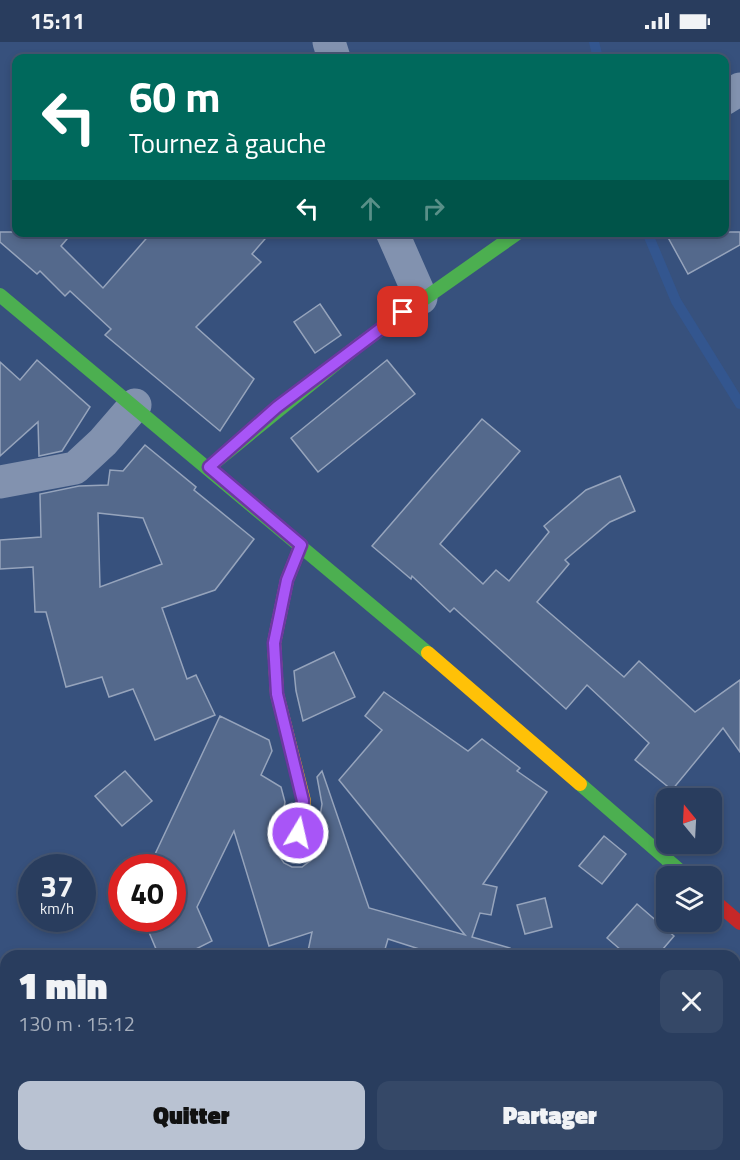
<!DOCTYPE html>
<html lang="fr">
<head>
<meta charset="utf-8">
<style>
	:root { --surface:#293d5e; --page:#354867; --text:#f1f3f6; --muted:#a5aebc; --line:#455673; --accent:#b9c2d2 }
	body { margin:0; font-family:"Titillium Web",sans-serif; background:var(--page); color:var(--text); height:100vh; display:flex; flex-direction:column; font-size:22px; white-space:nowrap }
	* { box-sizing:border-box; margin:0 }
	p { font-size:20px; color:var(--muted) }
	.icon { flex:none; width:33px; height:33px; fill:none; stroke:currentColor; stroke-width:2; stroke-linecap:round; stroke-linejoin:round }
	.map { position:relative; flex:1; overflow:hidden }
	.drawer { position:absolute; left:0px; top:908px; width:741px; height:212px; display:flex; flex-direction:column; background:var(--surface); border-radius:18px 18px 0 0; box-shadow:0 3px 9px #0003,0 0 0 2px var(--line) }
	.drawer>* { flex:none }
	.top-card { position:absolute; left:12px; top:12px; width:717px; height:183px; border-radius:12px; box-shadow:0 3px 9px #0003,0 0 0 2px var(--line); background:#00695c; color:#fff; overflow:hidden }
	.needle { width:39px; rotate:342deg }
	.controls { position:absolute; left:656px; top:746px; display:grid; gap:12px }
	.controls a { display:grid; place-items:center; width:66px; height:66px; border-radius:12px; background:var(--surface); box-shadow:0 3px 9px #0003,0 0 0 2px var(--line); font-size:30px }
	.speed { position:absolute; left:18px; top:812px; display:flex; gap:12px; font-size:30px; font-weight:700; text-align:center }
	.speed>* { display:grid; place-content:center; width:78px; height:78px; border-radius:50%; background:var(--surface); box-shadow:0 3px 9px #0003,0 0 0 2px var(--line); line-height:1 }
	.speed small { font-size:15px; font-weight:400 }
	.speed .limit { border:9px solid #d22; background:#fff; color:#111 }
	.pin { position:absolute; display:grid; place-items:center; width:51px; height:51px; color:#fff; margin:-26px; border-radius:12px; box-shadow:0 3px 9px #0006 }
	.me { position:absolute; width:66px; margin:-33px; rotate:9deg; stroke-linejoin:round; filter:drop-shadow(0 0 4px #0008) }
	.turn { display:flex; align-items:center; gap:21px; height:126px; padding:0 18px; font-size:27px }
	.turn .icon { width:78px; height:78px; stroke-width:2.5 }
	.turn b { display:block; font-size:42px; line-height:51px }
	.lanes { display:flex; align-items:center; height:57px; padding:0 18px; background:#0003; justify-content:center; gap:30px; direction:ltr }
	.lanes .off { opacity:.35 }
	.round { display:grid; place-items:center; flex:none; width:63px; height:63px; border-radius:12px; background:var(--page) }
	.headline { display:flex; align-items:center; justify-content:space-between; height:102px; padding:0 18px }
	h1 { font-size:36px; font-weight:800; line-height:45px }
	.primary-button { display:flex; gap:12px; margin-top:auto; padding:12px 18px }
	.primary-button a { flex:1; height:69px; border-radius:12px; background:var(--accent); color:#111; font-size:24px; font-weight:800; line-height:69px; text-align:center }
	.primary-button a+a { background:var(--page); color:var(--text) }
	.status { display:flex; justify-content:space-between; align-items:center; height:42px; padding:0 30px; background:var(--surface); direction:ltr }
	.status svg { height:16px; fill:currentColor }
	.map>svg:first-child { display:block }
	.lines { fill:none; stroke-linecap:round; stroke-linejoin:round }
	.stream { stroke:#33568f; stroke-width:10 }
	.building { fill:#54698c; stroke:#96a4bc; stroke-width:1.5; fill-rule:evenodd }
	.street { stroke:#8292af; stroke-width:33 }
	.fast { stroke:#4caf50; stroke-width:14 }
	.slow { stroke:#ffc107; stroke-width:14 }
	.jam { stroke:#c62828; stroke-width:14 }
	.route-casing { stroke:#6d37a1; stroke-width:15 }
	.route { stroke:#a855f7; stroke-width:10 }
</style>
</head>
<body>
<div class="status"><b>15:11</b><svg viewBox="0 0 49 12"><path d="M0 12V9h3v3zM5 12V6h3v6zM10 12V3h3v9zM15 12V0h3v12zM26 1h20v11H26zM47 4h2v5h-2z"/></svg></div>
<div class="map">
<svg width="740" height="1118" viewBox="0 0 740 1118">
	<rect width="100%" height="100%" fill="#37517d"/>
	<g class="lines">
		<g class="stream">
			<polyline points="594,0 598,16"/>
			<polyline points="647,190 676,259 740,362"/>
		</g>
	</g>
	<g class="building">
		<polygon points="0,190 73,190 61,204 103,246 152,190 271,190 252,212 261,220 196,285 254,337 220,389 105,293 111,287 70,249 65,254 40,229 37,232 0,200"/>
		<polygon points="665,190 740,190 740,203 688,232"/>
		<polygon points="320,262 341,293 315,311 294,280"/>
		<polygon points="37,318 90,365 62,409 39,414 38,380 0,414 0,320 20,338"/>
		<polygon points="387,318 415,352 318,430 291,396"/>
		<polygon points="482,377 520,409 440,502 483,542 496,528 509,539 549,490 544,484 586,448 620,434 635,469 610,480 565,518 569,522 537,560 624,635 639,619 695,670 740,638 740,710 723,686 672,748 635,718 649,701 587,643 566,667 454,566 450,570 412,534 411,537 372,504"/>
		<path d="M145,403l51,42 -2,3 60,49 -39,51 -53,18 25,71 9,-4 19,40 -60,25 -22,-51 -24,8 -7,-20 -36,10 -20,-75h-11l-2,-45 -33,2v-29l41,-3 -1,-43 39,-8 29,-1 2,-15 13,1zM98,471l45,5 19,46 -62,23z"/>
		<polygon points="334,610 355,655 303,679 296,649 294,629"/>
		<polygon points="384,650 468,709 482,697 520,726 517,729 547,750 483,842 497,845 491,873 480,871 472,895 510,906 509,914 441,914 388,897 383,914 307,914 312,890 269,904 234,789 197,865 212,899 182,914 159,914 143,876 172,876 172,825 149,825 220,674 269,698 272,709 261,733 281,745 285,760 277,805 279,814 284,821 292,825 302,825 310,819 314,811 322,762 317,735 322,729 369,866 465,893 339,738 382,688 365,674"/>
		<polygon points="125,729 152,759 122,784 95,754"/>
		<polygon points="604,794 626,812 602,842 579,824"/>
		<polygon points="545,856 552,885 525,892 517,863"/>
		<polygon points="637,862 674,894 657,914 628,914 607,896"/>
	</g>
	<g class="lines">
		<g class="street">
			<polyline points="329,0 334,16"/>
			<polyline points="724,57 740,47"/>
			<polyline points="392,190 421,256"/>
			<polyline points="0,440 75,426 103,400 135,363"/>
		</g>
		<g class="fast">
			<polyline points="0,253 428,611"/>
			<polyline points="209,425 360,302 519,190"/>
			<polyline points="580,742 686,834"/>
		</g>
		<g class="slow">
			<polyline points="428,611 580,742"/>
			<polyline points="296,807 304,759 277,652 274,601 287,538 301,503"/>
		</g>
		<polyline class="jam" points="711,856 740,881"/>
	</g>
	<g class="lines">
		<defs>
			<polyline id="route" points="298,791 303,759 277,652 274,601 287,538 301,503 209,425 277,365 403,270"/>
		</defs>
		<use href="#route" class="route-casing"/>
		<use href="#route" class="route"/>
	</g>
</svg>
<div class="controls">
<a><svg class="needle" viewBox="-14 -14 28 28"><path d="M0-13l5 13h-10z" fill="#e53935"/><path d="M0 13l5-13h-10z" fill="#a5aebc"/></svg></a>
<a><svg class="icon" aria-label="layers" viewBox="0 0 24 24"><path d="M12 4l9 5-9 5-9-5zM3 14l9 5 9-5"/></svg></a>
</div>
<div class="speed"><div>37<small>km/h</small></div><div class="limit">40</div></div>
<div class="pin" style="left:403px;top:270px;background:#d93025"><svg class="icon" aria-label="arrive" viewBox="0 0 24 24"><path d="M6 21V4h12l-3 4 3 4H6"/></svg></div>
<svg class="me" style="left:298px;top:791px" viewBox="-20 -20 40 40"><circle r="17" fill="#a855f7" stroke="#fff" stroke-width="3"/><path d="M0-11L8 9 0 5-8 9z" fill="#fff"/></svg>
<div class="top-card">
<div class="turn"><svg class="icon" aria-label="left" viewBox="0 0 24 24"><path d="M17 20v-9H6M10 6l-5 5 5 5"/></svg><div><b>60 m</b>Tournez à gauche</div></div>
<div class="lanes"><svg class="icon" aria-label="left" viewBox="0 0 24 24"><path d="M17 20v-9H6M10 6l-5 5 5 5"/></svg><svg class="icon off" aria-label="ahead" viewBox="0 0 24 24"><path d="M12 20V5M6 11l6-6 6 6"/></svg><svg class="icon off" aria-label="right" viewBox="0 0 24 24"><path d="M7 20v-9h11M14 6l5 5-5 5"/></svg></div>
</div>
<section class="drawer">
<div class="headline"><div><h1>1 min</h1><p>130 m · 15:12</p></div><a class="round"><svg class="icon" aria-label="close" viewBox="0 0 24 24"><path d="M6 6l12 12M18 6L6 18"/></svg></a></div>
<div class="primary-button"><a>Quitter</a><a>Partager</a></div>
</section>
</div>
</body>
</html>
